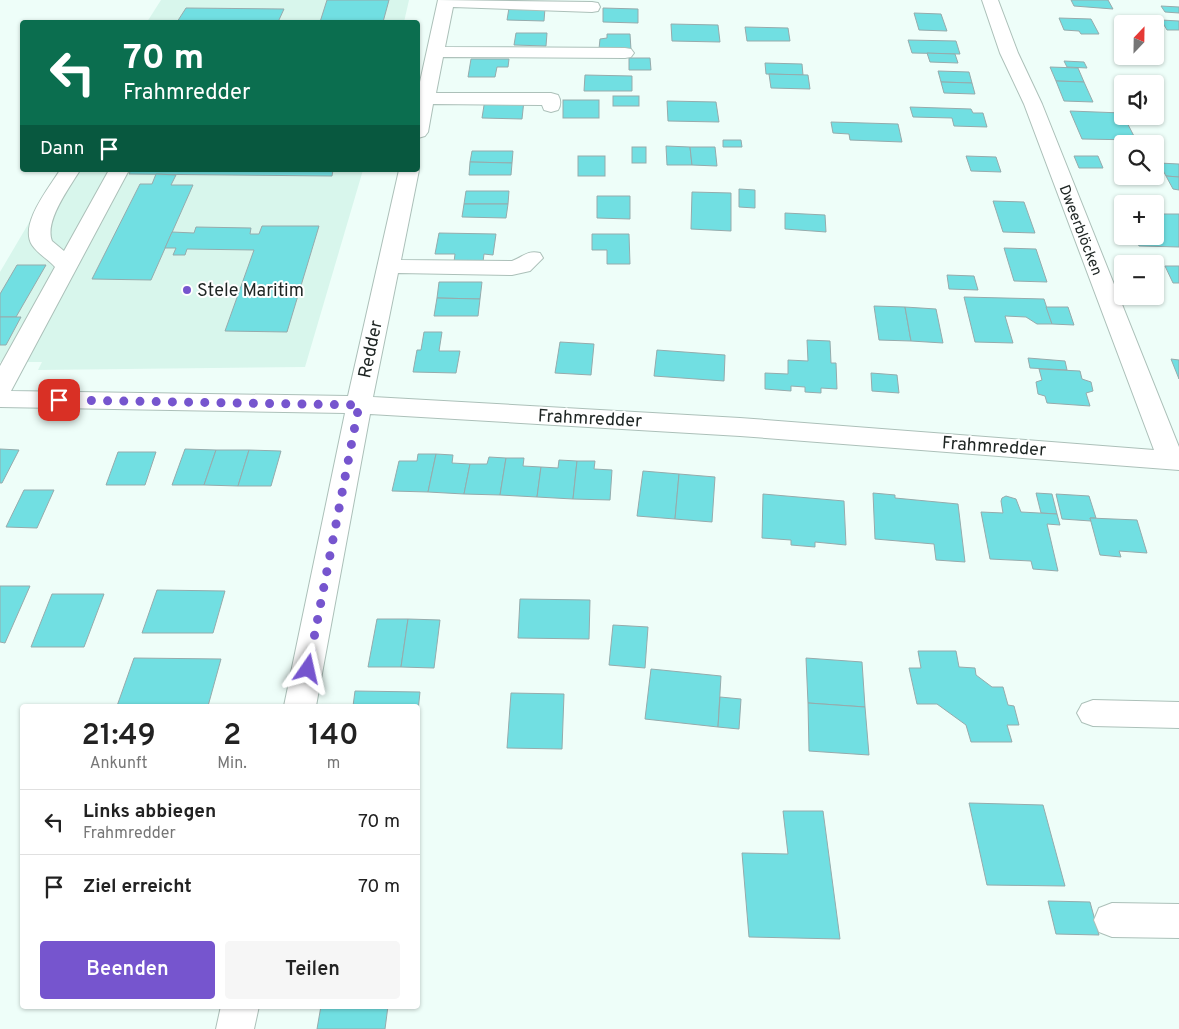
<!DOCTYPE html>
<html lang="de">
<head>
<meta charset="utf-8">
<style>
	:root { --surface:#fff; --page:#f6f6f6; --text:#222; --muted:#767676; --line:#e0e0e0; --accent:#7655ce }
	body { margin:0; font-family:Overpass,sans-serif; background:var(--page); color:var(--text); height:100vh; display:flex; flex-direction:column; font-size:19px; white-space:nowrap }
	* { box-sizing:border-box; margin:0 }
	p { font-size:16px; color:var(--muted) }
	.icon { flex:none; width:28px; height:28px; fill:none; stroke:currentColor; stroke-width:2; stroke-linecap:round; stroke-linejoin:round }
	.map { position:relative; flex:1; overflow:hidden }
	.drawer { position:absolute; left:20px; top:704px; width:400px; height:305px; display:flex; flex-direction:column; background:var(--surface); border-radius:5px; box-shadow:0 1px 4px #0004 }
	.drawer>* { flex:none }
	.guide { position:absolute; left:20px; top:20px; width:400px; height:152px; border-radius:5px; box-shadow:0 1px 4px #0004; background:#0b6e4f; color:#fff; overflow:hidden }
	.needle { width:32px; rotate:22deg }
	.controls { position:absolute; left:1114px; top:15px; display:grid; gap:10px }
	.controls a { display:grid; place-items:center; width:50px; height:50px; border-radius:5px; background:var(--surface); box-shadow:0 1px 4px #0004; font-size:25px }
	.pin { position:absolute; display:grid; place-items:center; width:42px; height:42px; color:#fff; margin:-21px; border-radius:10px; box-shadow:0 2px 8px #0006 }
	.me { position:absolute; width:55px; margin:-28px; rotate:11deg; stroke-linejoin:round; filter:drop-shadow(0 0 4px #0008) }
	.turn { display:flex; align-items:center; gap:18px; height:105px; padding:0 20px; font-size:22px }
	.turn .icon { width:65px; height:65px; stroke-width:2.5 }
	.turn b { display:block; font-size:35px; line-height:42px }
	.then { display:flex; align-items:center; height:48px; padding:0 20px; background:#0003; gap:10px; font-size:19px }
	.eta { display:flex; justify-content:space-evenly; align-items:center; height:85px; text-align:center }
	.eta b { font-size:30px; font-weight:600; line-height:35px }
	.cta { display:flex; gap:10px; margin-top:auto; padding:10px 20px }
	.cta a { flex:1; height:58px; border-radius:5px; background:var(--accent); color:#fff; font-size:20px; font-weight:600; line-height:58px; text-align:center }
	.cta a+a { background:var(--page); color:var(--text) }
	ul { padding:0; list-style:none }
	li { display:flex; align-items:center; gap:15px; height:65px; padding:0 20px; border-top:1px solid var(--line) }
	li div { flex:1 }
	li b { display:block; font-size:19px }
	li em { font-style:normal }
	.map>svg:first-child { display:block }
	.built { fill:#d8f6ec }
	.building { fill:#71dfe2; stroke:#96abac }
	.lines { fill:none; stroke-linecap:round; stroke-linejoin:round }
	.minor-casing { stroke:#acc0b9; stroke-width:2 }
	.minor { fill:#fff; fill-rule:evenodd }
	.route { stroke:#7655ce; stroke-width:9; stroke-dasharray:0 16.2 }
	.poi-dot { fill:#7655ce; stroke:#fff; stroke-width:2 }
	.labels { text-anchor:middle; stroke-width:4; stroke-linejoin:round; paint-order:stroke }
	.far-street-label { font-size:15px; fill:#1e2523; stroke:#fff }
	.poi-label { font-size:18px; fill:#1e2523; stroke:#fff; text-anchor:start }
	.street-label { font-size:18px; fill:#1e2523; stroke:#fff }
</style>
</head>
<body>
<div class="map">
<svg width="1179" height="1029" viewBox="0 0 1179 1029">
	<rect width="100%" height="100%" fill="#eefef9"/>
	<g class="built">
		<polygon points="161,0 409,0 404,22 147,22"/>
		<polygon points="60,170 363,170 305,367 38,370 42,362 0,362 0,272"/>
	</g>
	<g class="building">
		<polygon points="327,0 389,0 383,22 320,22"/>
		<polygon points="1071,0 1108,0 1113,9 1074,6"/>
		<polygon points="1161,6 1179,7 1179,13 1165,12"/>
		<polygon points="186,8 284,9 278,22 177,22"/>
		<polygon points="509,8 545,8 544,21 507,20"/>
		<polygon points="603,8 638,9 638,23 603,22"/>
		<polygon points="914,13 941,14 947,31 919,30"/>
		<polygon points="1059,18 1091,19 1099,34 1081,34 1079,31 1064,30"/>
		<polygon points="1161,20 1179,21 1179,30 1167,30"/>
		<polygon points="671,24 718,25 720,42 672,41"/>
		<polygon points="745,27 788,28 790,41 747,41"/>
		<polygon points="516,33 547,33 546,46 514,45"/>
		<polygon points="607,34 630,34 631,50 599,49 600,39 607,38"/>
		<polygon points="908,40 956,41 960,54 912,53"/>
		<polygon points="927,53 955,54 958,63 930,62"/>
		<polygon points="629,58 650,58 651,70 629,70"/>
		<polygon points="471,59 509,59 508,67 497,67 495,77 468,77"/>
		<polygon points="1064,61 1084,62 1087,68 1067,67"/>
		<polygon points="765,63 802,64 803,75 766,74"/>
		<polygon points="1050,67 1078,68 1084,82 1056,81"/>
		<polygon points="938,71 969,72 972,83 941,82"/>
		<polygon points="769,74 808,75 810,89 771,88"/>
		<polygon points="585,75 632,76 632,91 584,91"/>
		<polygon points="1056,81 1084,82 1093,102 1064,101"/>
		<polygon points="941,82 972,83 975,94 944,93"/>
		<rect x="613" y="96" width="26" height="10"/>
		<polygon points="485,99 524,100 522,119 482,118"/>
		<rect x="563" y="100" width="36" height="18"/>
		<polygon points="667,101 716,102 719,122 668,121"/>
		<polygon points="910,107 971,109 973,113 983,113 987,127 954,126 952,118 913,117"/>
		<polygon points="1070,111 1122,113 1136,140 1082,139"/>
		<polygon points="831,122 898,124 902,142 850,140 849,134 833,133"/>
		<polygon points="723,140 741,140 742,147 723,147"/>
		<polygon points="666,146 690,147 692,165 667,165"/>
		<rect x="632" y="147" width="14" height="16"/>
		<polygon points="690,147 715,147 717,166 692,165"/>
		<polygon points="472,151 513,151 512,163 470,162"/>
		<rect x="578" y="156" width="27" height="20"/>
		<polygon points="966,156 996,157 1001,172 971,171"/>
		<polygon points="1074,156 1098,156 1103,168 1079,168"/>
		<polygon points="470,162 512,163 511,175 469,175"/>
		<polygon points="1159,163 1179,164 1179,177 1166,176"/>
		<polygon points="131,170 333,170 332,176 129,174"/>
		<polygon points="156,174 176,175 171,185 193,185 151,280 92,279 140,184 152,184"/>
		<polygon points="1166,176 1179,177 1179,190 1173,189"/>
		<polygon points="739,189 755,190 755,208 739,207"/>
		<polygon points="466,191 509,191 508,204 464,204"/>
		<polygon points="692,192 731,193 731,231 691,229"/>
		<polygon points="597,196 630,196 630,219 597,218"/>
		<polygon points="993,201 1024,202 1035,233 1003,232"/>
		<polygon points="464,204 508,204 506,218 462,217"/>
		<polygon points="785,213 825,215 826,232 785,229"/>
		<polygon points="1155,214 1179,214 1179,247 1139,246 1135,236 1155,236"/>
		<polygon points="262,226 319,226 287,332 225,331 254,250 187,249 185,255 173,255 176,248 165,248 172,232 194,233 196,227 251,228 250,234 259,234"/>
		<polygon points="439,233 496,234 493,255 484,254 483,262 454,262 455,254 435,254"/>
		<polygon points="592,234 629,234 630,264 607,264 607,250 592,250"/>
		<polygon points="1004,248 1036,249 1047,282 1014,281"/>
		<polygon points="17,265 46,265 16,317 0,317 0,294"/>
		<polygon points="1165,266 1179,266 1179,283 1173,283"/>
		<polygon points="947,275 974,276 978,290 949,289"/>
		<polygon points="439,282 482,282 480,299 437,298"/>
		<polygon points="964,297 1044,299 1052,324 1037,324 1026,317 1005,316 1013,343 975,342"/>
		<polygon points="437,298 480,299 478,316 434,316"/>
		<polygon points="874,306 905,307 911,341 879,340"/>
		<polygon points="905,307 936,309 943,343 911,341"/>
		<polygon points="1046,307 1068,307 1074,325 1052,324"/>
		<polygon points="0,317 21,317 6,345 0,345"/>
		<polygon points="424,332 442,332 439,351 460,351 456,373 413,372 417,350 421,350"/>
		<polygon points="807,340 830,341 831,363 836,363 837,389 821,388 821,393 805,392 805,387 791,386 791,391 765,389 765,373 788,374 788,360 808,361"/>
		<polygon points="560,342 594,344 591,375 555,373"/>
		<polygon points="657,350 725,355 724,381 654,376"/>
		<polygon points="1028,358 1065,361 1067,370 1030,368"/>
		<polygon points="1171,359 1179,360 1179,379"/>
		<polygon points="1039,369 1080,371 1082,379 1091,382 1093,391 1086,393 1090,406 1047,403 1045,396 1038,394 1036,382 1042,380"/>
		<polygon points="871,373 897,375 899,393 872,391"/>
		<polygon points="0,449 19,450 2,483 0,483"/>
		<polygon points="185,449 216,450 204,485 172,485"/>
		<polygon points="216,450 249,450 238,486 204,485"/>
		<polygon points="249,450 281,451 271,486 238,486"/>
		<polygon points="118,452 156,452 145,485 106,485"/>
		<polygon points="418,454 436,454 428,492 392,491 399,461 417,461"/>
		<polygon points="436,454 453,455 452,463 470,464 464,494 428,492"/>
		<polygon points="489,457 506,458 500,495 464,494 470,464 487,464"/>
		<polygon points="506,458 524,458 523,466 541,467 537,497 500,495"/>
		<polygon points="559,460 577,461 573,499 537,497 541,467 558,468"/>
		<polygon points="577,461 595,461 594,469 612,470 610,500 573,499"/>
		<polygon points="643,471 679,474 675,519 637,516"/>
		<polygon points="679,474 715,477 712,522 675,519"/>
		<polygon points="24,490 54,490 37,528 6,527"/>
		<polygon points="873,493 895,495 895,498 958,504 965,562 936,560 934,544 875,539"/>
		<polygon points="1036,493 1052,494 1057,514 1041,513"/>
		<polygon points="763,494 844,501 846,545 815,542 815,547 791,545 791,540 762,538"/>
		<polygon points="1056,494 1089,496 1096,518 1090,518 1091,521 1062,519"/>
		<polygon points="1006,496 1016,499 1021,512 1057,514 1060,525 1047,524 1058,571 1033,569 1031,561 990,559 981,512 1003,513 1001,501 1002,498"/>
		<polygon points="1090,518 1137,520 1147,553 1119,551 1121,557 1100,555"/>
		<polygon points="0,586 30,586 5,643 0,642"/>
		<polygon points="157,590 225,591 213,633 142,633"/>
		<polygon points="52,594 104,594 84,647 31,647"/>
		<polygon points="520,599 590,600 589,639 518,638"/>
		<polygon points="377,619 408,619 401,667 368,667"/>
		<polygon points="408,619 440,620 434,668 401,667"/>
		<polygon points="613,625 648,627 645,668 609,665"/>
		<polygon points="918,651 956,651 959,667 975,668 976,675 992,687 1003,687 1008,705 1014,706 1019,725 1007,725 1012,742 971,742 966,725 937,704 917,704 909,668 921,668"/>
		<polygon points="134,658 221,659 208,706 117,706"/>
		<polygon points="806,658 862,662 865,707 808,703"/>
		<polygon points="651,669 721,676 718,727 645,719"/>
		<polygon points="355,691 420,692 418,711 418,706 353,706"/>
		<polygon points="511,693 564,694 562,749 507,748"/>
		<polygon points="720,697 741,699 739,729 718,727"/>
		<polygon points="808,703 865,707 869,755 809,751"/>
		<polygon points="969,803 1043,805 1065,886 987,885"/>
		<polygon points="783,811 823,811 840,939 749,937 742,853 788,854"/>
		<polygon points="1048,901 1090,902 1099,935 1056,934"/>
		<polygon points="321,1006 388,1006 385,1029 317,1029"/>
	</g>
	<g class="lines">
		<defs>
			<g id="minor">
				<path d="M438,0l154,2 6,1 2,4 -2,4 -6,1 -139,-5 -8,40 180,1 6,1 3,4 -3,4 -6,1 -182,-1 -7,36h115l7,2c3,5 3,10 0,15l-7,2 -7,-2 -2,-5 -109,-1 -5,28 -3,4 -7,2v-47z"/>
				<path d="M982,0h16l20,53 24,51 137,343v23l-439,-34 -370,-22 -54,292h-32l61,-293 -345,-6v-41l55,-99c-7,-8 -17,-13 -23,-22 -13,-21 17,-57 28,-75h20c-10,17 -36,51 -28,71l12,10 45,-81h20l-118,221 337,5 51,-226h19v-2l1,2 -18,90 111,1c11,-4 15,-11 28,-8l3,5 -13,13 -18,4 -114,-2 -25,124 367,21 414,32 -130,-346 -24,-51z"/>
				<polygon points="1093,700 1179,702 1179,728 1093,726 1082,722 1077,713 1082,704"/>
				<polygon points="1112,903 1179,904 1179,938 1112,937 1099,932 1094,920 1099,908"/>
				<polygon points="221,1006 259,1006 254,1029 216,1029"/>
			</g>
		</defs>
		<use href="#minor" class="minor-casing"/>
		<use href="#minor" class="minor"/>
	</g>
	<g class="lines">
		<polyline class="route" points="59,400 359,405 308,669"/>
	</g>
	<circle class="poi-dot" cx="187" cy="290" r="5"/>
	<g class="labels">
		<g class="far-street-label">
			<text transform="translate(1081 230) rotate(69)" y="5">Dweerblöcken</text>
		</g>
		<g class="poi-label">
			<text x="197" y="296">Stele Maritim</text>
		</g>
		<g class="street-label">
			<text transform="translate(370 349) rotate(-78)" y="6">Redder</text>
			<text transform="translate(590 418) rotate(3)" y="6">Frahmredder</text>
			<text transform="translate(994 446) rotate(4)" y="6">Frahmredder</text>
		</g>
	</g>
</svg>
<div class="controls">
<a><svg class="needle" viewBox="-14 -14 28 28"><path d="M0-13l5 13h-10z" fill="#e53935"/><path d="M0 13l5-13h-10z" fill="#767676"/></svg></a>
<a><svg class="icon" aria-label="sound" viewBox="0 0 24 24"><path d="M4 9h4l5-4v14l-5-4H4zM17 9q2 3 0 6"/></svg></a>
<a><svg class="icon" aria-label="search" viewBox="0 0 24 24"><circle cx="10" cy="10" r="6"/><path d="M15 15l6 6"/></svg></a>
<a>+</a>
<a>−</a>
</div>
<div class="pin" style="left:59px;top:400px;background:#d93025"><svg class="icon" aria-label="arrive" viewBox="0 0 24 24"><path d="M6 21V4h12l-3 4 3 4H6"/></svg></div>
<svg class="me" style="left:308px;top:669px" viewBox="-20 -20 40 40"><path d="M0-17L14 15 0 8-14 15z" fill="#7655ce" stroke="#fff" stroke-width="4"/></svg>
<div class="guide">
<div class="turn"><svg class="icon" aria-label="left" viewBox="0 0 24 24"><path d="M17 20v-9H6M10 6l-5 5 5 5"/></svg><div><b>70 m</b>Frahmredder</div></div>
<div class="then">Dann<svg class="icon" aria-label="arrive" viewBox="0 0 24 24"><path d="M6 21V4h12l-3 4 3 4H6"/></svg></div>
</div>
<section class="drawer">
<div class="eta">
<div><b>21:49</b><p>Ankunft</p></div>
<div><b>2</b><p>Min.</p></div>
<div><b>140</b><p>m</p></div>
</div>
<ul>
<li><svg class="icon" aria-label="left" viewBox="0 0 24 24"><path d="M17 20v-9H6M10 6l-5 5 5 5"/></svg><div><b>Links abbiegen</b><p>Frahmredder</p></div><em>70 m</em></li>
<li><svg class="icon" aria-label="arrive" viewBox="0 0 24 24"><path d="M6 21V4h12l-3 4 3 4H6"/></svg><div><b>Ziel erreicht</b></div><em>70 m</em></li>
</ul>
<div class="cta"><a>Beenden</a><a>Teilen</a></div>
</section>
</div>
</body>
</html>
